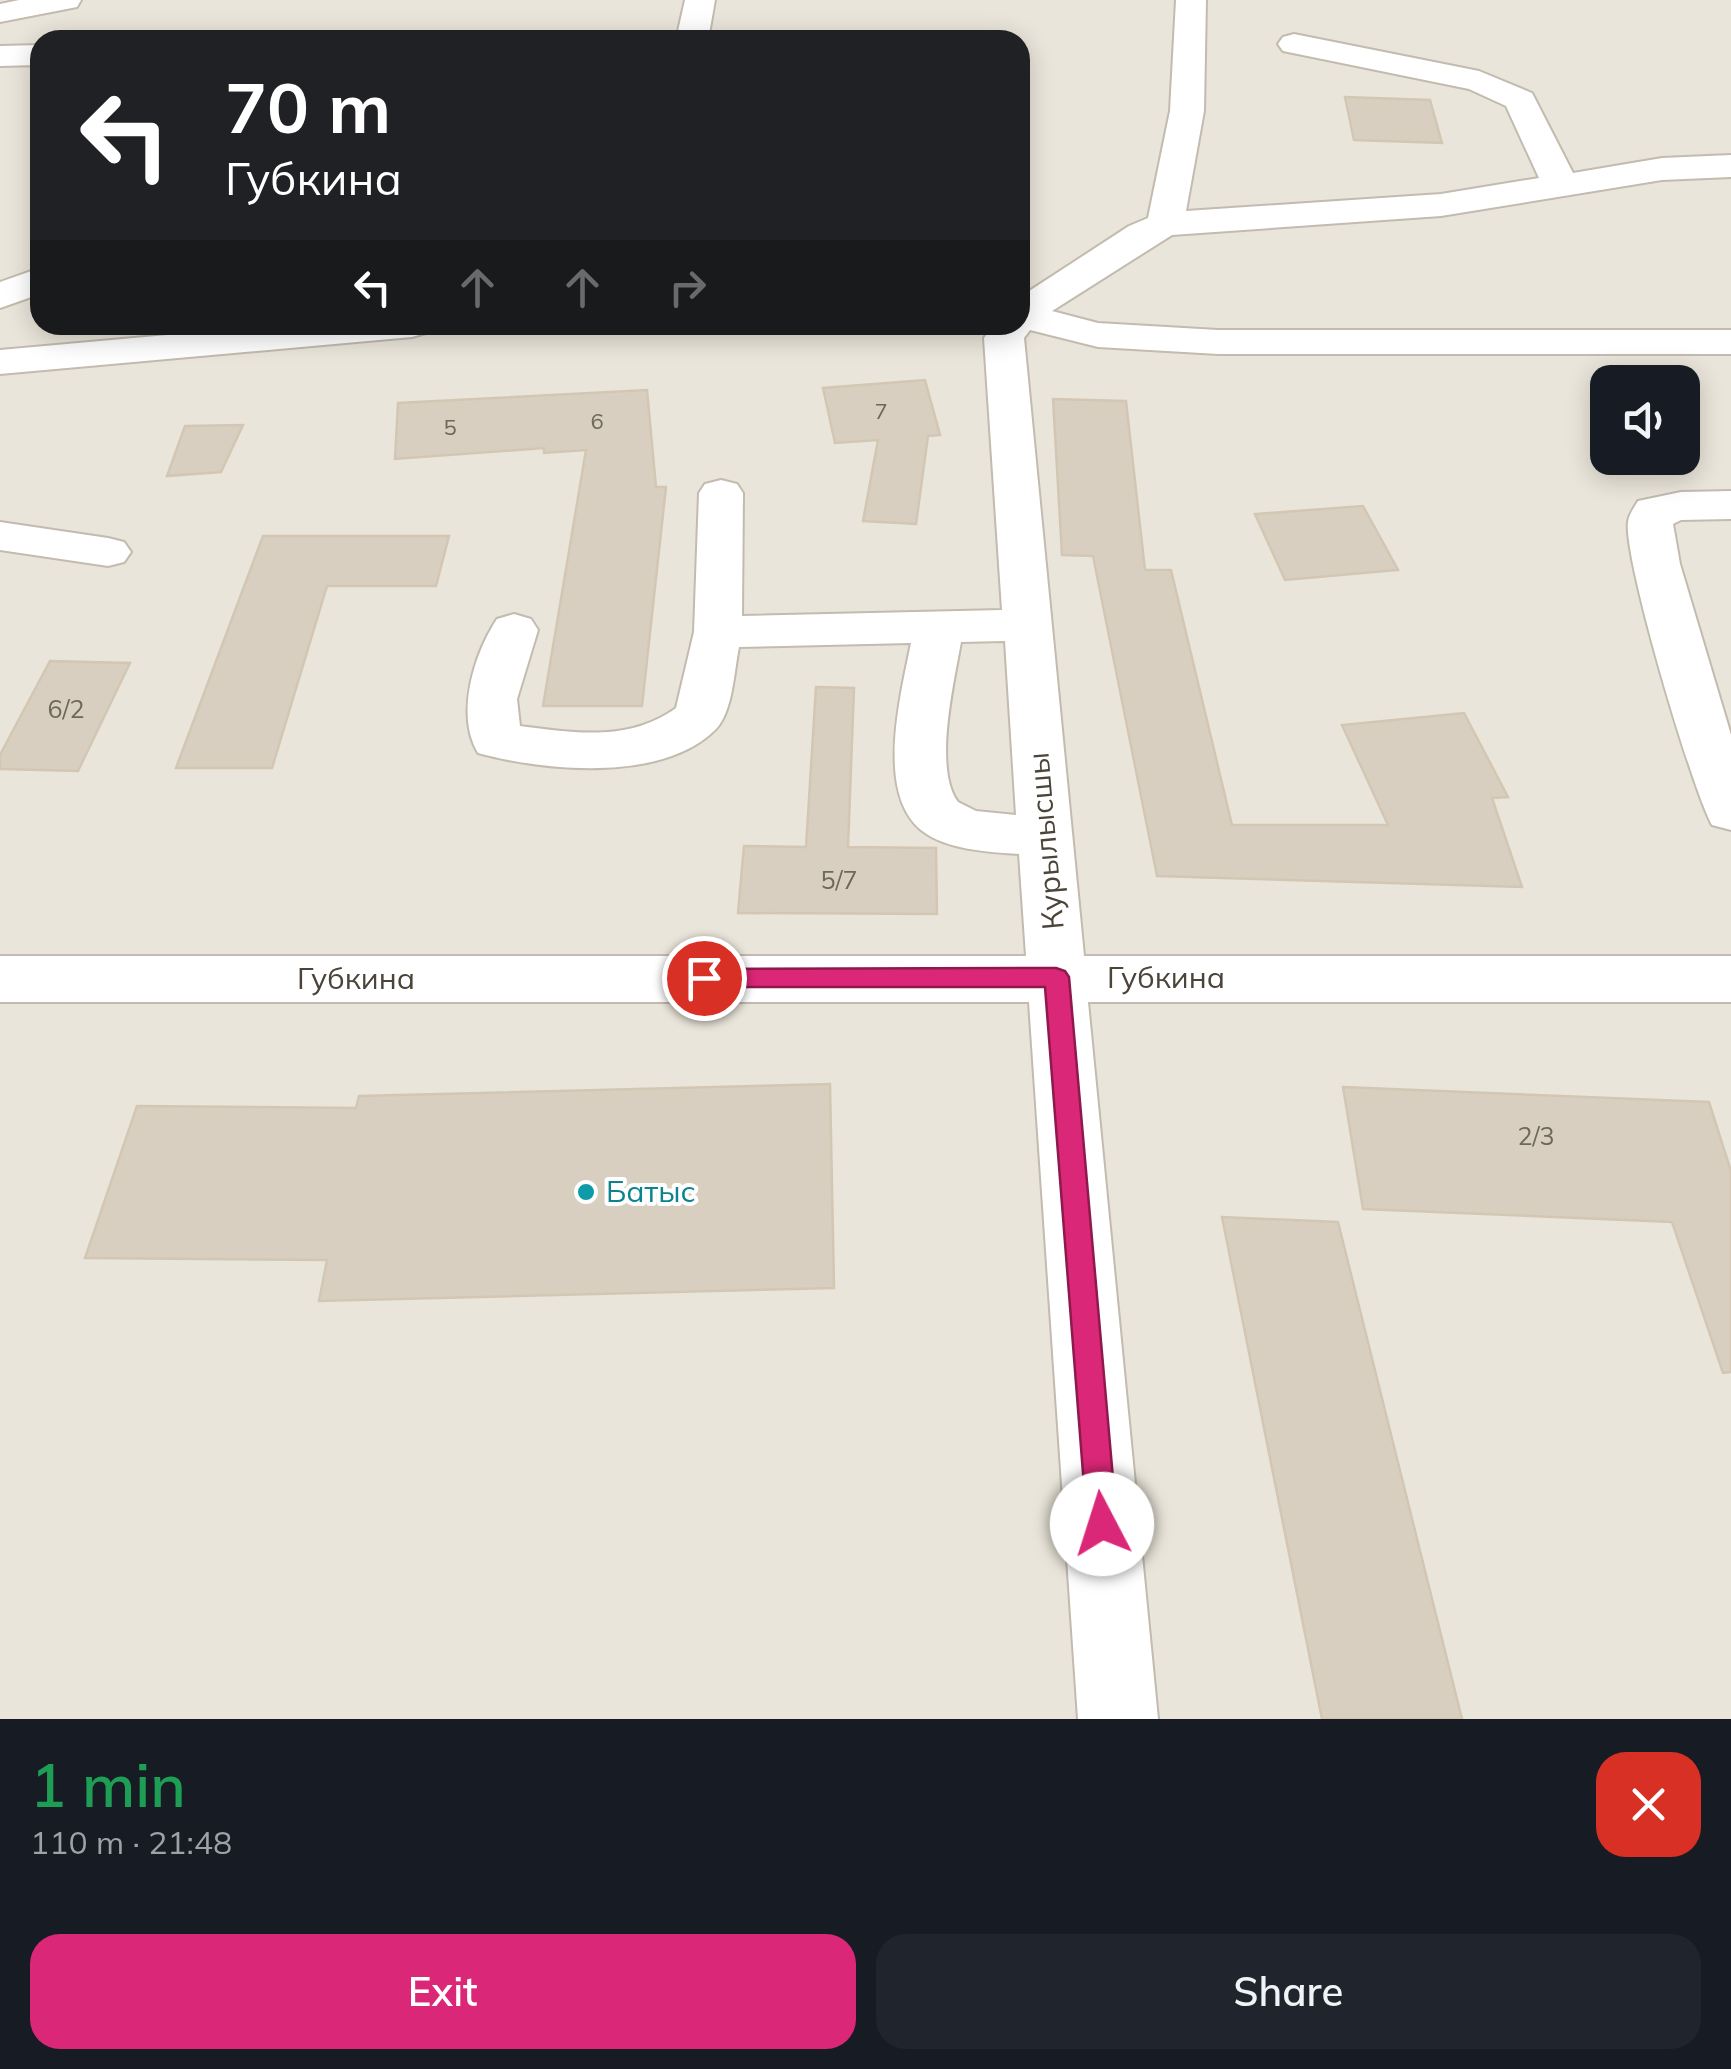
<!DOCTYPE html>
<html lang="en">
<head>
<meta charset="utf-8">
<style>
	:root { --surface:#171b24; --page:#20242c; --text:#f1f3f6; --muted:#9ea1a6; --accent:#db2777 }
	body { margin:0; font-family:Mulish,sans-serif; background:var(--page); color:var(--text); height:100vh; display:flex; flex-direction:column; font-size:38px; white-space:nowrap }
	* { box-sizing:border-box; margin:0 }
	p { font-size:32px; color:var(--muted) }
	.icon { flex:none; width:55px; height:55px; fill:none; stroke:currentColor; stroke-width:2; stroke-linecap:round; stroke-linejoin:round }
	.map { position:relative; height:1719px; overflow:hidden }
	.side { display:flex; flex-direction:column; background:var(--surface); flex:1 }
	.side>* { flex:none }
	.guide { position:absolute; left:30px; top:30px; width:1000px; height:305px; border-radius:30px; box-shadow:0 5px 25px #0003; background:#202124; color:#fff; overflow:hidden }
	.buttons { position:absolute; left:1590px; top:365px; display:grid; gap:20px }
	.buttons a { display:grid; place-items:center; width:110px; height:110px; border-radius:20px; background:var(--surface); box-shadow:0 5px 25px #0003; font-size:50px }
	.pin { position:absolute; display:grid; place-items:center; width:85px; height:85px; color:#fff; margin:-42px; border:5px solid #fff; border-radius:50%; box-shadow:0 2px 10px #0007 }
	.me { position:absolute; width:110px; margin:-55px; rotate:355deg; stroke-linejoin:round; filter:drop-shadow(0 0 8px #0008) }
	.turn { display:flex; align-items:center; gap:35px; height:210px; padding:0 30px; font-size:45px }
	.turn .icon { width:130px; height:130px; stroke-width:2.5 }
	.turn b { display:block; font-size:70px; line-height:85px }
	.lanes { display:flex; align-items:center; height:95px; padding:0 30px; background:#0003; justify-content:center; gap:50px; direction:ltr }
	.lanes .off { opacity:.35 }
	.round { display:grid; place-items:center; flex:none; width:105px; height:105px; border-radius:30px; background:var(--page) }
	.summary { display:flex; align-items:center; justify-content:space-between; height:170px; padding:0 30px }
	h1 { font-size:60px; font-weight:600; line-height:75px; color:#1e9e55 }
	.button { display:flex; gap:20px; margin-top:auto; padding:20px 30px }
	.button a { flex:1; height:115px; border-radius:30px; background:var(--accent); color:#fff; font-size:40px; font-weight:600; line-height:115px; text-align:center }
	.button a+a { background:var(--page); color:var(--text) }
	.map>svg:first-child { display:block }
	.residential { fill:#eae5da; fill-rule:evenodd }
	.building { fill:#d8cfc1; stroke:#d3c7b4; stroke-width:2.5 }
	.lines { fill:none; stroke-linecap:round; stroke-linejoin:round }
	.minor-casing { stroke:#c2bbae; stroke-width:4 }
	.minor { fill:#fff; fill-rule:evenodd }
	.route { fill:#db2777; stroke:#8e194d; stroke-width:2.5 }
	.culture-dot { fill:#0f9aa8; stroke:#fff; stroke-width:4 }
	.labels { text-anchor:middle; stroke-width:8; stroke-linejoin:round; paint-order:stroke }
	.far-number-label { font-size:22px; fill:#6e675b }
	.number-label { font-size:25px; fill:#6e675b }
	.street-label { font-size:30px; fill:#4b4439; stroke:#fff }
	.culture-label { font-size:30px; fill:#0d838f; stroke:#fff; text-anchor:start }
</style>
</head>
<body>
<div class="map">
<svg width="1731" height="1719" viewBox="0 0 1731 1719">
	<rect width="100%" height="100%" fill="#f6f3ec"/>
	<path class="residential" d="M0,0h1731v1719h-1731zM40,40h980v285h-980zM1608,382h74v76h-74z"/>
	<g class="building">
		<polygon points="1345,97 1430,100 1442,143 1354,140"/>
		<polygon points="925,380 940,435 928,436 916,524 863,521 878,440 835,443 823,388"/>
		<polygon points="647,390 656,487 666,487 642,706 543,706 586,450 544,453 544,448 395,459 398,403"/>
		<polygon points="1053,399 1126,401 1145,570 1171,570 1232,825 1388,825 1342,725 1464,713 1508,797 1492,798 1522,887 1157,876 1093,556 1062,555"/>
		<polygon points="243,425 221,472 167,476 185,426"/>
		<polygon points="1363,506 1398,570 1285,580 1255,514"/>
		<polygon points="263,536 449,536 436,586 327,586 272,768 176,768"/>
		<polygon points="50,661 130,663 78,771 0,769 0,755"/>
		<polygon points="816,687 854,688 848,847 936,848 937,914 738,913 744,846 806,847"/>
		<polygon points="830,1084 834,1288 319,1301 327,1260 85,1258 137,1106 356,1108 359,1096"/>
		<polygon points="1343,1087 1709,1102 1731,1171 1731,1372 1723,1373 1672,1222 1363,1209"/>
		<polygon points="1222,1217 1338,1222 1462,1719 1322,1719"/>
	</g>
	<g class="lines">
		<defs>
			<g id="minor">
				<polygon points="19,0 81,0 77,7 0,22 0,4"/>
				<polygon points="685,0 715,0 708,40 676,40"/>
				<path d="M1176,0h30l-2,111 -18,100 255,-17 98,-16 -33,-72 -37,-17 -186,-38 -5,-7 5,-7 11,-3 185,37 53,22 41,80 89,-15 69,-3v22l-69,3 -221,36 -269,19 -120,76 46,12 120,7h513v24h-513l-120,-7 -68,-17 -6,8 60,618h647v46h-643l70,717h-80l-49,-717h-1029v-46h1026l-7,-102c-30,-2 -73,-4 -98,-24 -46,-38 -20,-136 -10,-187l-172,4c-5,24 -6,64 -23,82 -53,54 -172,42 -238,24 -23,-38 -4,-99 19,-134l17,-5 17,5 7,11 -21,69 3,27c55,7 109,16 156,-18l18,-76 5,-139 6,-9 16,-4 16,4 6,9 -1,123 260,-6 -18,-272 9,-13h27v-28l109,-71 19,-8 22,-107zM1005,641l11,174 -40,-4 -18,-9c-25,-33 -4,-120 3,-160z"/>
				<polygon points="40,45 40,65 0,66 0,46"/>
				<polygon points="40,268 40,294 0,308 0,282"/>
				<polygon points="277,325 432,325 426,333 412,337 0,374 0,350"/>
				<path d="M1731,491v28l-50,1 -8,4 7,40 51,171v95l-19,-5c-20,-36 -89,-268 -84,-303 1,-8 6,-14 10,-21l43,-9z"/>
				<polygon points="0,522 108,538 124,542 131,552 124,562 108,566 0,550"/>
			</g>
		</defs>
		<use href="#minor" class="minor-casing"/>
		<use href="#minor" class="minor"/>
	</g>
	<polygon class="route" points="1056,968 1065,971 1069,977 1117,1524 1113,1534 1102,1539 1091,1534 1087,1524 1045,987 704,987 696,985 692,978 696,971 704,969"/>
	<circle class="culture-dot" cx="586" cy="1192" r="10"/>
	<g class="labels">
		<g class="far-number-label">
			<text x="881" y="419">7</text>
			<text x="597" y="429">6</text>
			<text x="450" y="435">5</text>
		</g>
		<g class="number-label">
			<text x="66" y="718">6/2</text>
			<text x="839" y="889">5/7</text>
			<text x="1536" y="1145">2/3</text>
		</g>
		<g class="street-label">
			<text transform="translate(1046 841) rotate(-95)" y="10">Курылысшы</text>
			<text x="1166" y="988">Губкина</text>
			<text x="356" y="989">Губкина</text>
		</g>
		<g class="culture-label">
			<text x="606" y="1202">Батыс</text>
		</g>
	</g>
</svg>
<div class="buttons">
<a><svg class="icon" aria-label="sound" viewBox="0 0 24 24"><path d="M4 9h4l5-4v14l-5-4H4zM17 9q2 3 0 6"/></svg></a>
</div>
<div class="pin" style="left:704px;top:978px;background:#d93025"><svg class="icon" aria-label="arrive" viewBox="0 0 24 24"><path d="M6 21V4h12l-3 4 3 4H6"/></svg></div>
<svg class="me" style="left:1102px;top:1524px" viewBox="-20 -20 40 40"><circle r="19" fill="#fff"/><path d="M0-13L10 11 0 6-10 11z" fill="#db2777"/></svg>
<div class="guide">
<div class="turn"><svg class="icon" aria-label="left" viewBox="0 0 24 24"><path d="M17 20v-9H6M10 6l-5 5 5 5"/></svg><div><b>70 m</b>Губкина</div></div>
<div class="lanes"><svg class="icon" aria-label="left" viewBox="0 0 24 24"><path d="M17 20v-9H6M10 6l-5 5 5 5"/></svg><svg class="icon off" aria-label="ahead" viewBox="0 0 24 24"><path d="M12 20V5M6 11l6-6 6 6"/></svg><svg class="icon off" aria-label="ahead" viewBox="0 0 24 24"><path d="M12 20V5M6 11l6-6 6 6"/></svg><svg class="icon off" aria-label="right" viewBox="0 0 24 24"><path d="M7 20v-9h11M14 6l5 5-5 5"/></svg></div>
</div>
</div>
<section class="side">
<div class="summary"><div><h1>1 min</h1><p>110 m · 21:48</p></div><a class="round" style="background:#d93025;color:#fff"><svg class="icon" aria-label="close" viewBox="0 0 24 24"><path d="M6 6l12 12M18 6L6 18"/></svg></a></div>
<div class="button"><a>Exit</a><a>Share</a></div>
</section>
</body>
</html>
